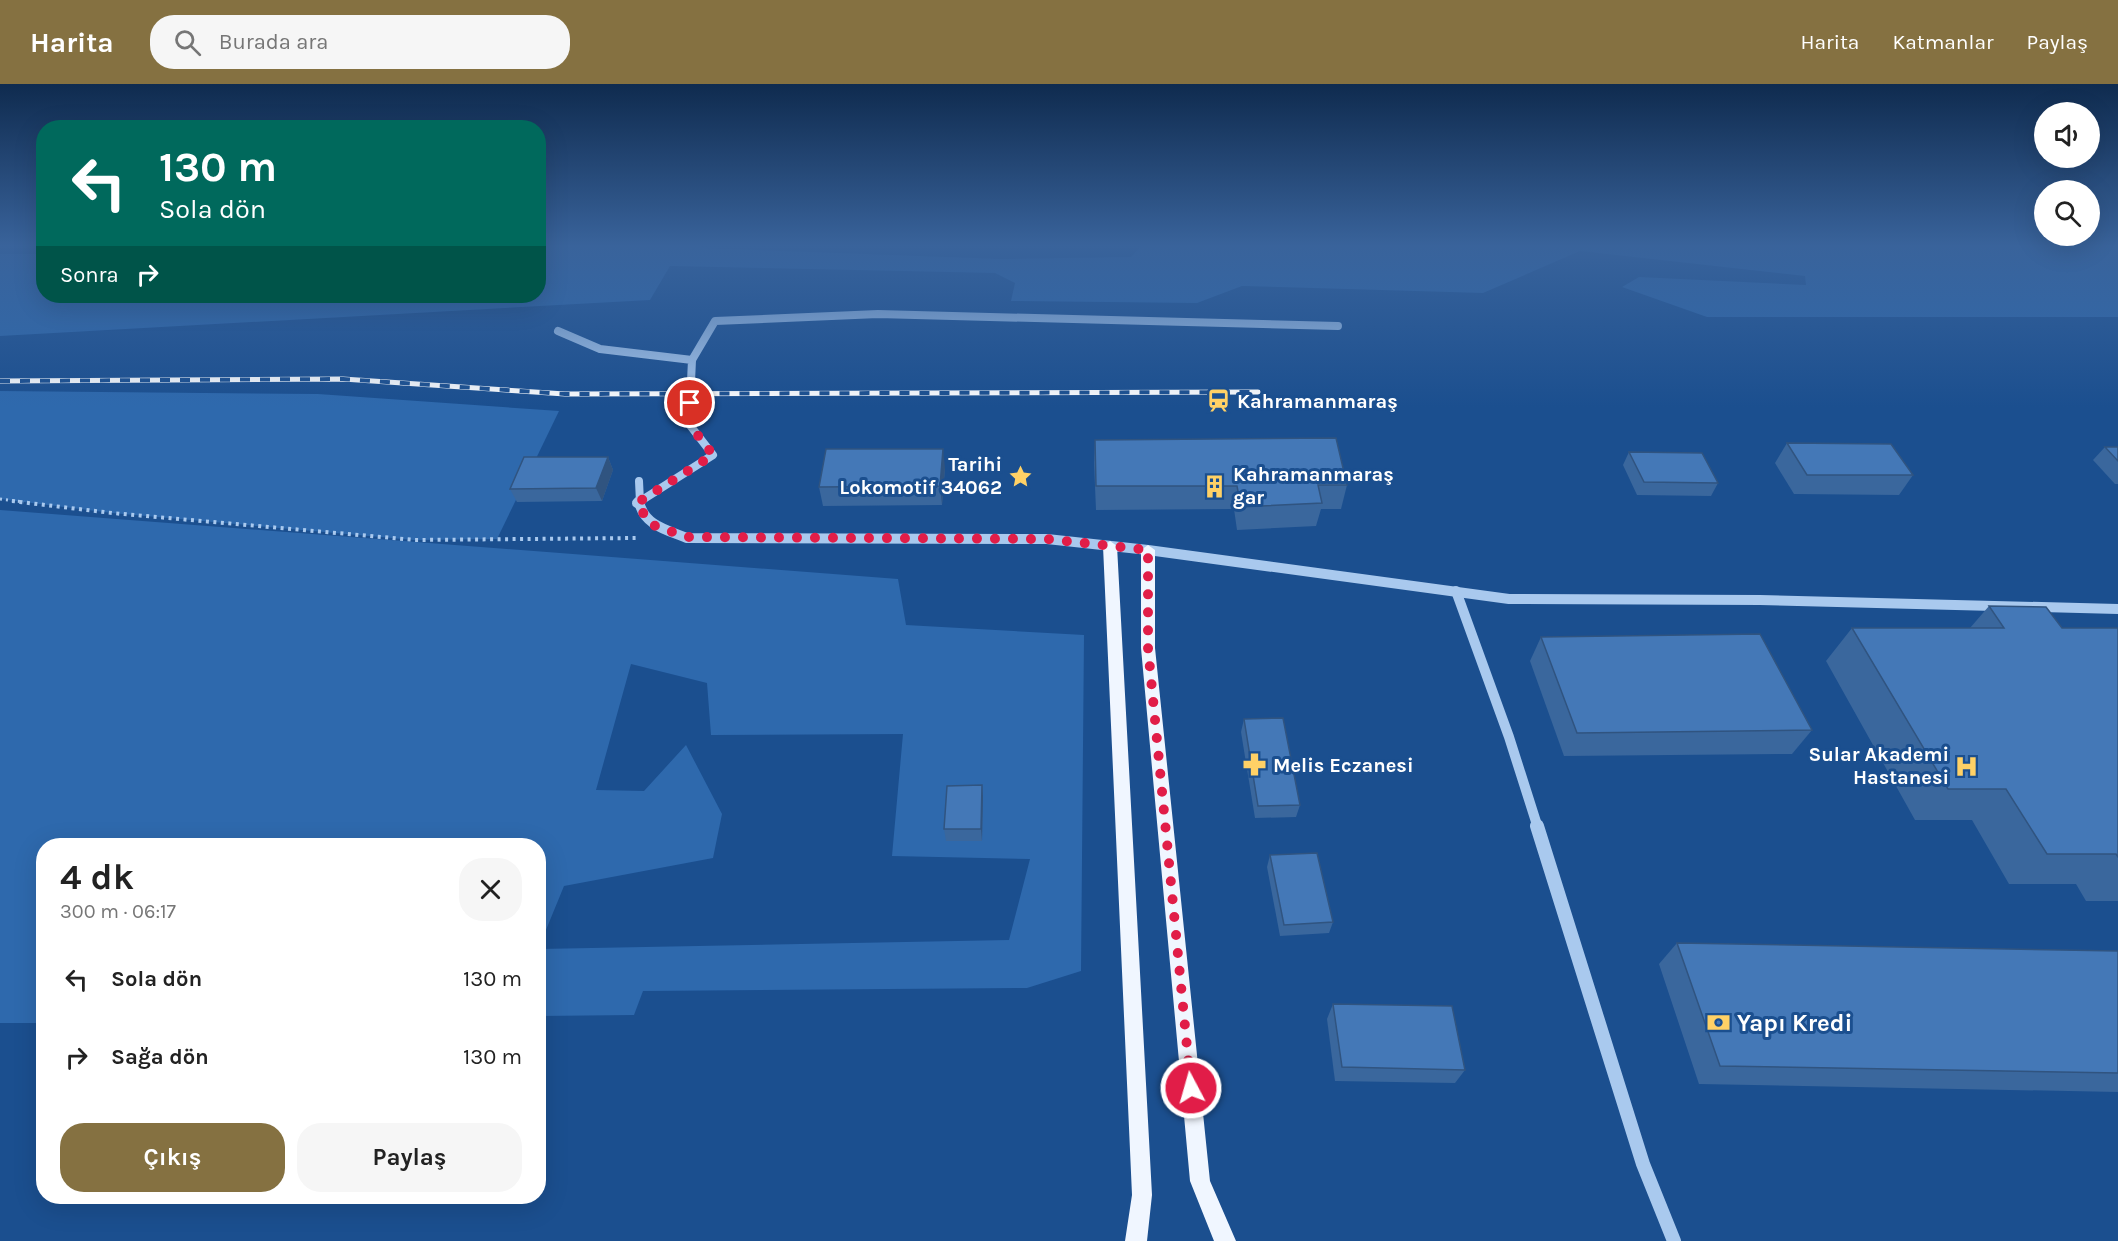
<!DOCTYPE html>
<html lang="tr">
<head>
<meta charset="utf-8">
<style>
	:root { --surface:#fff; --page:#f6f6f6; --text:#222; --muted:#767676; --accent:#857141 }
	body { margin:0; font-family:Karla,sans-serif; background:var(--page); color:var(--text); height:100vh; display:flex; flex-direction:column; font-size:22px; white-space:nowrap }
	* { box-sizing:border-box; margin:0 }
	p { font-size:20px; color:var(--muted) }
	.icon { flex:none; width:33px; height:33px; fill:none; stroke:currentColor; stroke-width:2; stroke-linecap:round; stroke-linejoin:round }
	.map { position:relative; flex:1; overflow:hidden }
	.details { position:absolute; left:36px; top:754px; width:510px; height:366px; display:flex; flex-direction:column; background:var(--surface); border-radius:24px; box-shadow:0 6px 24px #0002 }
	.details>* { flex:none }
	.hud { position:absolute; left:36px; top:36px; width:510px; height:183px; border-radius:24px; box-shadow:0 6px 24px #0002; background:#00695c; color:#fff; overflow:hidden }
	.fabs { position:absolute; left:2034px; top:18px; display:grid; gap:12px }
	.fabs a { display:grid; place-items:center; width:66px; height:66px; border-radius:50%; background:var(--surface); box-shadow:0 6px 24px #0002; font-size:30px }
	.pin { position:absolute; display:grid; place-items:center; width:51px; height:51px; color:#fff; margin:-26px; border:3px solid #fff; border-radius:50%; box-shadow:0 2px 6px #0007 }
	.me { position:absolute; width:66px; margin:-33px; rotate:354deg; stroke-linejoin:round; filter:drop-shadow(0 0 4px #0008) }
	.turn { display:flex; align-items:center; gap:21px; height:126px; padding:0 24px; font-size:27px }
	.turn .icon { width:78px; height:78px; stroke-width:2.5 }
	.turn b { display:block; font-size:42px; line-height:51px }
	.then { display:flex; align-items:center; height:57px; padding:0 24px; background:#0003; gap:12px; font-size:22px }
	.round { display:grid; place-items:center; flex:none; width:63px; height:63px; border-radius:24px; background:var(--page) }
	.overview { display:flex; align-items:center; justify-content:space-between; height:102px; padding:0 24px }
	h1 { font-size:36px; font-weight:700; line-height:45px }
	.button { display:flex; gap:12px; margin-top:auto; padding:12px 24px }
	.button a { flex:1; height:69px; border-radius:24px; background:var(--accent); color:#fff; font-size:24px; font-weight:700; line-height:69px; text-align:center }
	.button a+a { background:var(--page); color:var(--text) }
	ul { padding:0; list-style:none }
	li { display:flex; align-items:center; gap:18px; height:78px; padding:0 24px }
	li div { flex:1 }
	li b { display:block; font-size:22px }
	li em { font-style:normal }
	header { display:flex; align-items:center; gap:36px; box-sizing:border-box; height:84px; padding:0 30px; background:var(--accent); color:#fff }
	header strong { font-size:28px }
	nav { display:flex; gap:33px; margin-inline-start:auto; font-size:21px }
	.search { width:420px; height:54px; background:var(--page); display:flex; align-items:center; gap:15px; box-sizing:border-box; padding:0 21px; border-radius:24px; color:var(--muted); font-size:22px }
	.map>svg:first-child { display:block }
	.green { fill:#2e69ad }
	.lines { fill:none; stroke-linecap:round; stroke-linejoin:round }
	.path-far1 { stroke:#a9c9ee; stroke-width:3; stroke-dasharray:2 4; stroke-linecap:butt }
	.path { stroke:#a9c9ee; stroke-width:4; stroke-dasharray:3 4.5; stroke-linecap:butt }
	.minor-far2 { stroke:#a9c9ee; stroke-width:8 }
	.minor-far1 { stroke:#a9c9ee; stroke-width:10 }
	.minor { stroke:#a9c9ee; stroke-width:14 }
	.major { fill:#f0f6ff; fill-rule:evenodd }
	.rail-casing { stroke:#fff; stroke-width:5 }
	.rail { stroke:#1b4f8f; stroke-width:4; stroke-dasharray:10; stroke-linecap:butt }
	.wall { fill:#3a679d }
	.shaded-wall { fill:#305480 }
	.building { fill:#4478b7; stroke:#305480; stroke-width:1.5 }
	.route { stroke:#e11d48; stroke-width:10; stroke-dasharray:0 18 }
	.labels { text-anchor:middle; stroke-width:6; stroke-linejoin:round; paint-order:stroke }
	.poi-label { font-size:20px; font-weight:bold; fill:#fff; stroke:#1b4f8f; text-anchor:start }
	.near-poi-label { font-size:24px; font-weight:bold; fill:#fff; stroke:#1b4f8f; text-anchor:start }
</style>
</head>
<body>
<header>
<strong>Harita</strong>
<div class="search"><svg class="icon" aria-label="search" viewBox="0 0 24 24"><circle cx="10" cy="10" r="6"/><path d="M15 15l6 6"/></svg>Burada ara</div>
<nav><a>Harita</a><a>Katmanlar</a><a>Paylaş</a></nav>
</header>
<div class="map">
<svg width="2118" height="1157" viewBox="0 0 2118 1157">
	<rect width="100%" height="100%" fill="#1b4f8f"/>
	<g class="green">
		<polygon points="539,161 701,161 701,164 1002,175 1131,173 1142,161 2118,161 2118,233 1707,233 1622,203 1639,193 1806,201 1805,192 1580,167 1483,209 1242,202 1197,219 1011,217 1015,199 995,189 670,182 650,216 0,252 0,170 43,170 44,212 538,212"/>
		<polygon points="0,307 318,310 559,327 497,455 414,456 112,429 0,415"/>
		<polygon points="0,426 898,495 906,541 1084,551 1081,887 1027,904 643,907 634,931 539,932 539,865 1009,856 1030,775 892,772 903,650 711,651 707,599 631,580 596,706 644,707 686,661 722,730 713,774 564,802 539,863 538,762 44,762 43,939 0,939"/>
	</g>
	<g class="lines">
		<polyline class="path-far1" points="0,415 24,418"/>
		<polyline class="path" points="12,417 112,429 415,456 636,454"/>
		<g class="minor-far2">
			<polyline points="558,247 600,265 692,276 689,340 713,371 639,418"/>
			<polyline points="692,276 715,237 878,230 1338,242"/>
			<polyline points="639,397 640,418"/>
		</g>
		<g class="minor-far1">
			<path d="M639,417c4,24 28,29 48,37l360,1 101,11 361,49 251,1 358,9"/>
			<polyline points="637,419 641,417"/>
			<polyline points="1456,507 1509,653 1538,744"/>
		</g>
		<polyline class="minor" points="1537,742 1643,1080 1674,1157"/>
		<g class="major">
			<polygon points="1110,457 1117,462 1152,1111 1147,1157 1125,1157 1132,1111 1103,462"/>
			<polygon points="1148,461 1155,466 1155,564 1210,1097 1236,1157 1214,1157 1190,1097 1141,564 1141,466"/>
		</g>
		<defs>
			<polyline id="rail" points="0,297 343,295 565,310 1258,308"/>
		</defs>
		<use href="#rail" class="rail-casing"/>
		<use href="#rail" class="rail"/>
	</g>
	<g class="wall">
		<polygon points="1095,356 1347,401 1341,425 1321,425 1316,442 1237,446 1234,425 1096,426 1094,379"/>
		<polygon points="1787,359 1913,391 1899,411 1794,410 1775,379"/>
		<polygon points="2105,363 2118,363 2118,400 2115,400 2093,376"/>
		<polygon points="1629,368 1718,399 1711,412 1637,411 1623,381"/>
		<polygon points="608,373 613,386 602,417 517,418 510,405"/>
		<polygon points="945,384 942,421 823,422 819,403"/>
		<polygon points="1989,522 2062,544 2118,544 2118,817 2086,817 2076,800 2009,800 1972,736 1915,736 1826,577 1852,544 1970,544"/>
		<polygon points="1541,553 1812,646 1792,670 1564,672 1530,577"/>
		<polygon points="1244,635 1300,721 1296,733 1255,734 1241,648"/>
		<polygon points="982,701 983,713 982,757 946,757 944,745"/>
		<polygon points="1270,771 1333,838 1329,849 1280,852 1267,783"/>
		<polygon points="1677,859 2118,867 2118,1008 1699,1000 1659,880"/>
		<polygon points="1333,920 1465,986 1455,999 1335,997 1327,935"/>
	</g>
	<g class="shaded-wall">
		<polygon points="943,365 945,384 942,421 940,402"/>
		<polygon points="608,373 613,386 602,417 596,404"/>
		<polygon points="982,701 983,713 982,757 981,745"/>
	</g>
	<g class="building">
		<polygon points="1336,354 1347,401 1318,401 1322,419 1241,423 1237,402 1096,402 1095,356"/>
		<polygon points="1787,359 1891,360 1913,391 1807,391"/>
		<polygon points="2105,363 2118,363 2118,377"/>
		<polygon points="826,365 943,365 940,402 819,403"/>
		<polygon points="1629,368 1702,369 1718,399 1644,398"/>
		<polygon points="524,373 608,373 596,404 510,405"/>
		<polygon points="1989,522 2046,523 2062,544 2118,544 2118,773 2116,770 2047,770 2006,705 1948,705 1852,544 2004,544"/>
		<polygon points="1760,550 1812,646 1577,649 1541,553"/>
		<polygon points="1283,634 1300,721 1258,722 1244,635"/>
		<polygon points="982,701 981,745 944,745 947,702"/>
		<polygon points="1317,769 1333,838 1284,841 1270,771"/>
		<polygon points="1677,859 2118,867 2118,989 1720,982"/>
		<polygon points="1333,920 1452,922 1465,986 1342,983"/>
	</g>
	<linearGradient id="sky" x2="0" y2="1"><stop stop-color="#0f2b4f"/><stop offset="0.5" stop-color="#39639b"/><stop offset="1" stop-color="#39639b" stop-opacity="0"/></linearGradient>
	<rect width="2118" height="323" fill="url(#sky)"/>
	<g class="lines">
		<polyline class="route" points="690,319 689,340 713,371 637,419 650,440 687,453 1047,455 1148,466 1148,564 1191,1004"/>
	</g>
	<defs>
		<symbol id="station-bare" viewBox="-9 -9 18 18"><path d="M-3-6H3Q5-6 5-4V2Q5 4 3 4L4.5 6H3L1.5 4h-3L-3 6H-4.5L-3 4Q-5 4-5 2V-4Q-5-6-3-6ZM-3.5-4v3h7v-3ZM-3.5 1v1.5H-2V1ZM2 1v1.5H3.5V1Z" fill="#ffd166" stroke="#1b4f8f" stroke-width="2.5" paint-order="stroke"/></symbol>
		<symbol id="sight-bare" viewBox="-9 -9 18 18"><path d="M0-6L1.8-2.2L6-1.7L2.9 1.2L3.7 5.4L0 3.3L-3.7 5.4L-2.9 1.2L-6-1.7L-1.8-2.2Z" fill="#ffd166" stroke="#1b4f8f" stroke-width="2.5" paint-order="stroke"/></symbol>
		<symbol id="building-bare" viewBox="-9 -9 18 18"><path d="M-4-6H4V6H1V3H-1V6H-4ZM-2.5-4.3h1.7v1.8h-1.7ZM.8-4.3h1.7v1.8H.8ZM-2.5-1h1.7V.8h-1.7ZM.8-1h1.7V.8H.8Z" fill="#ffd166" stroke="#1b4f8f" stroke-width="2.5" paint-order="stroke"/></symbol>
		<symbol id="pharmacy-bare" viewBox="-9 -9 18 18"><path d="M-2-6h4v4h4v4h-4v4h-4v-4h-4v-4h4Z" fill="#ffd166" stroke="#1b4f8f" stroke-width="2.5" paint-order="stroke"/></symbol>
		<symbol id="hospital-bare" viewBox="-9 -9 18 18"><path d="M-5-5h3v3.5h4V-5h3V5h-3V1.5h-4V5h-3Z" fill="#ffd166" stroke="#1b4f8f" stroke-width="2.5" paint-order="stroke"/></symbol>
		<symbol id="bank-bare" viewBox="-9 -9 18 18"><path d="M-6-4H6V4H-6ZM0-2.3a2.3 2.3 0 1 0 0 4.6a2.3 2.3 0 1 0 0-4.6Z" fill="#ffd166" stroke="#1b4f8f" stroke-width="2.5" paint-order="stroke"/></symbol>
	</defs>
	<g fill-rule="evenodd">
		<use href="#station-bare" x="1202" y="300" width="33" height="33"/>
		<use href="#sight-bare" x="1004" y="376" width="33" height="33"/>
		<use href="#building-bare" x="1198" y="386" width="33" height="33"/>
		<use href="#pharmacy-bare" x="1238" y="664" width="33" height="33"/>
		<use href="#hospital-bare" x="1950" y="666" width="33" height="33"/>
		<use href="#bank-bare" x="1702" y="922" width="33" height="33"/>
	</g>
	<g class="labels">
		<g class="poi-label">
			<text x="1237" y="324">Kahramanmaraş</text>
			<text x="1002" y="387" text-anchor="end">Tarihi<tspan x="1002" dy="23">Lokomotif 34062</tspan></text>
			<text x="1233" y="397">Kahramanmaraş<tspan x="1233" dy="23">gar</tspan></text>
			<text x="1949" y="677" text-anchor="end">Sular Akademi<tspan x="1949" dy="23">Hastanesi</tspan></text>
			<text x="1273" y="688">Melis Eczanesi</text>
		</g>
		<g class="near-poi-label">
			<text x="1737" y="947">Yapı Kredi</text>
		</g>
	</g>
</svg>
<div class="fabs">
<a><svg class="icon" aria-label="sound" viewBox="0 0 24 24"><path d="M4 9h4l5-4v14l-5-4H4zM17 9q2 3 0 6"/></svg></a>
<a><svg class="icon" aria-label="search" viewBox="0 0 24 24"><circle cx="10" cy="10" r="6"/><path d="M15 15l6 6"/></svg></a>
</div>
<div class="pin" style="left:690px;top:319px;background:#d93025"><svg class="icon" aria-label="arrive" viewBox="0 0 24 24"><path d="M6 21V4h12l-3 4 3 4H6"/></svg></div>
<svg class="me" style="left:1191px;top:1004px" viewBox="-20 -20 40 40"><circle r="17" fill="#e11d48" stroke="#fff" stroke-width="3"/><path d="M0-11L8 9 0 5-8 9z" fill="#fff"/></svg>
<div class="hud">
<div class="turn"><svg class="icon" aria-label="left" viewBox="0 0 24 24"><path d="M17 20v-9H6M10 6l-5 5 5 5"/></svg><div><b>130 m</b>Sola dön</div></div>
<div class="then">Sonra<svg class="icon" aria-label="right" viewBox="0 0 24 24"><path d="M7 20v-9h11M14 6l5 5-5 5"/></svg></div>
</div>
<section class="details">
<div class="overview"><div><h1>4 dk</h1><p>300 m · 06:17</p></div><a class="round"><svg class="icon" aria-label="close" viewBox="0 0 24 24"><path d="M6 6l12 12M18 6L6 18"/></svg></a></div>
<ul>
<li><svg class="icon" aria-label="left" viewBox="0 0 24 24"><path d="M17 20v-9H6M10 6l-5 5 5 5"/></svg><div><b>Sola dön</b></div><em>130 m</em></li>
<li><svg class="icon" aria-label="right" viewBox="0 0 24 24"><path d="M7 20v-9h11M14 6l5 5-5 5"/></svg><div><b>Sağa dön</b></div><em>130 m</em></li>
</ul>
<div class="button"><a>Çıkış</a><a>Paylaş</a></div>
</section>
</div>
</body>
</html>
